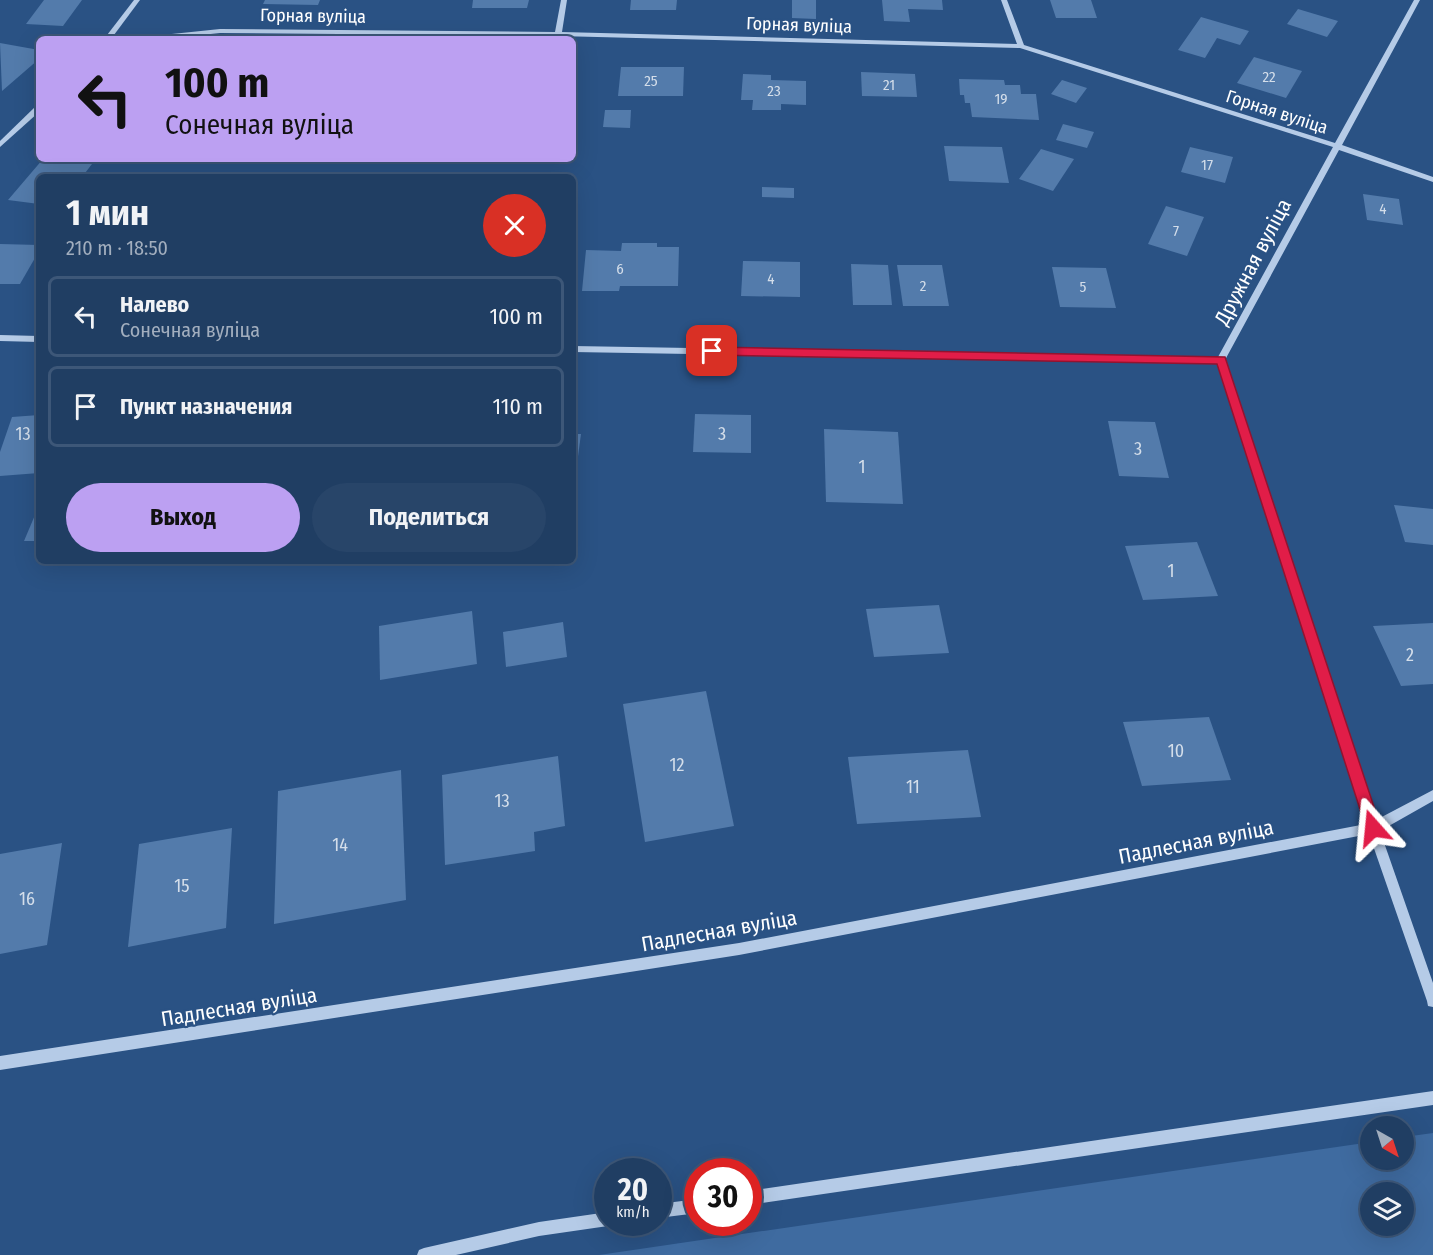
<!DOCTYPE html>
<html lang="ru">
<head>
<meta charset="utf-8">
<style>
	:root { --surface:#203e63; --page:#284569; --text:#f1f3f6; --muted:#a2aebe; --line:#3d5778; --accent:#bca0f2 }
	body { margin:0; font-family:"Fira Sans Condensed",sans-serif; background:var(--page); color:var(--text); height:100vh; display:flex; flex-direction:column; font-size:22px; white-space:nowrap }
	* { box-sizing:border-box; margin:0 }
	p { font-size:20px; color:var(--muted) }
	.icon { flex:none; width:33px; height:33px; fill:none; stroke:currentColor; stroke-width:2; stroke-linecap:round; stroke-linejoin:round }
	.map { position:relative; flex:1; overflow:hidden }
	.details { position:absolute; left:36px; top:174px; width:540px; height:390px; display:flex; flex-direction:column; background:var(--surface); border-radius:9px; box-shadow:0 6px 24px #0002,0 0 0 2px var(--line) }
	.details>* { flex:none }
	.hud { position:absolute; left:36px; top:36px; width:540px; height:126px; border-radius:9px; box-shadow:0 6px 24px #0002,0 0 0 2px var(--line); background:#bca0f2; color:#111; overflow:hidden }
	.needle { width:39px; rotate:141deg }
	.fabs { position:absolute; left:1360px; top:1116px; display:grid; gap:12px }
	.fabs a { display:grid; place-items:center; width:54px; height:54px; border-radius:50%; background:var(--surface); box-shadow:0 6px 24px #0002,0 0 0 2px var(--line); font-size:30px }
	.speed { position:absolute; left:594px; top:1158px; display:flex; gap:12px; font-size:30px; font-weight:700; text-align:center }
	.speed>* { display:grid; place-content:center; width:78px; height:78px; border-radius:50%; background:var(--surface); box-shadow:0 6px 24px #0002,0 0 0 2px var(--line); line-height:1 }
	.speed small { font-size:15px; font-weight:400 }
	.speed .limit { border:9px solid #d22; background:#fff; color:#111 }
	.pin { position:absolute; display:grid; place-items:center; width:51px; height:51px; color:#fff; margin:-26px; border-radius:12px; box-shadow:0 3px 9px #0006 }
	.me { position:absolute; width:66px; margin:-33px; rotate:342deg; stroke-linejoin:round; filter:drop-shadow(0 0 4px #0008) }
	.turn { display:flex; align-items:center; gap:21px; height:126px; padding:0 30px; font-size:27px }
	.turn .icon { width:78px; height:78px; stroke-width:2.5 }
	.turn b { display:block; font-size:42px; line-height:51px }
	.round { display:grid; place-items:center; flex:none; width:63px; height:63px; border-radius:32px; background:var(--page) }
	.headline { display:flex; align-items:center; justify-content:space-between; height:102px; padding:0 30px }
	h1 { font-size:36px; font-weight:700; line-height:45px }
	.cta { display:flex; gap:12px; margin-top:auto; padding:12px 30px }
	.cta a { flex:1; height:69px; border-radius:36px; background:var(--accent); color:#111; font-size:24px; font-weight:700; line-height:69px; text-align:center }
	.cta a+a { background:var(--page); color:var(--text) }
	ul { padding:0; list-style:none }
	li { display:flex; align-items:center; gap:18px; height:81px; margin:0 12px 9px; padding:0 18px; border:3px solid var(--line); border-radius:9px }
	li div { flex:1 }
	li b { display:block; font-size:22px }
	li em { font-style:normal }
	.map>svg:first-child { display:block }
	.green { fill:#3f6ba0; fill-rule:evenodd }
	.building { fill:#537bab }
	.lines { fill:none; stroke-linecap:round; stroke-linejoin:round }
	.minor { fill:#b5cbe7; fill-rule:evenodd }
	.route { fill:#e11d48; stroke:#92132f; stroke-width:1.5 }
	.labels { text-anchor:middle; stroke-width:4.5; stroke-linejoin:round; paint-order:stroke }
	.far-number-label { font-size:15px; fill:#d4deea }
	.far-street-label { font-size:18px; fill:#fff; stroke:#2a5284 }
	.number-label { font-size:18px; fill:#d4deea }
	.street-label { font-size:21px; fill:#fff; stroke:#2a5284 }
</style>
</head>
<body>
<div class="map">
<svg width="1433" height="1255" viewBox="0 0 1433 1255">
	<rect width="100%" height="100%" fill="#2a5284"/>
	<path class="green" d="M1433,1133v122h-834l772,-113v18h33v-23zM1371,1192h33v34h-33z"/>
	<g class="building">
		<polygon points="44,0 82,0 63,26 26,24"/>
		<polygon points="265,0 320,0 318,5 263,4"/>
		<polygon points="473,0 529,0 527,8 472,8"/>
		<polygon points="631,0 677,0 676,10 630,10"/>
		<polygon points="792,0 816,0 816,19 792,18"/>
		<polygon points="882,0 942,0 943,10 908,9 910,22 884,21"/>
		<polygon points="1050,0 1091,0 1097,18 1056,18"/>
		<polygon points="1298,9 1338,21 1327,37 1287,24"/>
		<polygon points="1201,17 1249,31 1240,45 1217,38 1205,58 1178,50"/>
		<polygon points="0,43 39,50 39,59 2,91"/>
		<polygon points="1254,57 1302,71 1286,98 1237,83"/>
		<polygon points="621,67 684,67 683,96 618,96"/>
		<polygon points="861,72 915,74 917,97 862,96"/>
		<polygon points="743,74 771,75 771,80 806,81 806,105 781,104 781,110 752,110 753,100 741,100"/>
		<polygon points="959,79 1004,80 1005,85 1020,85 1021,94 1036,94 1039,120 972,117 970,103 965,103 964,95 960,95"/>
		<polygon points="1062,80 1087,88 1076,103 1051,94"/>
		<polygon points="605,110 631,110 630,128 603,127"/>
		<polygon points="1063,124 1094,132 1087,148 1056,140"/>
		<polygon points="944,146 1002,147 1009,183 949,181"/>
		<polygon points="1190,147 1233,157 1225,183 1181,172"/>
		<polygon points="1041,149 1074,159 1053,191 1019,179"/>
		<polygon points="43,159 92,164 82,177 39,177 39,204 8,200"/>
		<polygon points="762,187 794,188 794,198 762,197"/>
		<polygon points="1363,194 1399,199 1403,225 1367,220"/>
		<polygon points="1166,206 1204,217 1187,256 1148,244"/>
		<polygon points="622,243 657,243 657,247 679,247 678,286 620,286 619,291 582,291 586,250 621,251"/>
		<polygon points="0,244 39,245 39,251 20,284 0,284"/>
		<polygon points="743,261 800,262 800,297 741,296"/>
		<polygon points="851,264 888,265 892,305 853,305"/>
		<polygon points="897,265 942,265 949,306 903,306"/>
		<polygon points="1052,267 1106,268 1116,308 1060,307"/>
		<polygon points="695,414 751,415 751,453 693,452"/>
		<polygon points="39,415 39,473 0,476 0,452 12,417"/>
		<polygon points="1108,421 1155,422 1169,478 1119,476"/>
		<polygon points="824,429 898,432 903,504 826,502"/>
		<polygon points="573,434 581,434 576,471 573,471"/>
		<polygon points="1394,505 1433,509 1433,545 1405,542"/>
		<polygon points="35,515 39,515 39,541 24,541"/>
		<polygon points="1197,542 1218,596 1143,600 1125,546"/>
		<polygon points="939,605 949,653 874,657 866,609"/>
		<polygon points="472,611 477,664 380,680 379,626"/>
		<polygon points="563,622 567,657 506,667 503,632"/>
		<polygon points="1433,623 1433,684 1401,686 1373,626"/>
		<polygon points="706,691 734,826 645,842 623,704"/>
		<polygon points="1209,717 1231,780 1142,786 1123,722"/>
		<polygon points="968,750 981,817 857,824 848,757"/>
		<polygon points="558,756 565,826 534,832 535,851 445,865 442,775"/>
		<polygon points="401,770 406,900 274,924 278,791"/>
		<polygon points="232,828 226,928 128,947 139,844"/>
		<polygon points="62,843 47,945 0,954 0,854"/>
	</g>
	<g class="lines">
		<g class="minor">
			<polygon points="134,0 140,0 111,39 104,39"/>
			<polygon points="561,0 567,0 562,32 1017,44 1001,0 1007,0 1024,45 1335,143 1414,0 1420,0 1342,145 1433,177 1433,182 1339,150 1225,360 1376,820 1433,790 1433,801 1380,831 1433,983 1433,1007 1428,1006 1427,1001 1369,834 739,955 0,1070 0,1056 739,943 1366,824 1218,363 573,352 573,346 1218,357 1333,147 1020,48 558,36 220,33 163,39 140,39 143,37 220,29 555,32"/>
			<polygon points="36,106 39,106 39,112 0,147 0,141"/>
			<polygon points="0,335 39,336 39,342 0,341"/>
			<polygon points="1433,1091 1433,1105 748,1205 748,1191"/>
			<polygon points="698,1199 698,1213 658,1218 658,1204"/>
			<polygon points="608,1212 608,1222 614,1222 608,1226 539,1236 456,1255 417,1255 419,1250 424,1248 539,1222"/>
		</g>
	</g>
	<polygon class="route" points="712,347 1225,357 1381,828 1379,833 1373,835 1368,833 1366,828 1217,364 712,355 706,351"/>
	<g class="labels">
		<g class="far-number-label">
			<text x="1269" y="82">22</text>
			<text x="651" y="86">25</text>
			<text x="889" y="90">21</text>
			<text x="774" y="96">23</text>
			<text x="1001" y="104">19</text>
			<text x="1207" y="170">17</text>
			<text x="1383" y="214">4</text>
			<text x="1176" y="236">7</text>
			<text x="620" y="274">6</text>
			<text x="771" y="284">4</text>
			<text x="923" y="291">2</text>
			<text x="1083" y="292">5</text>
		</g>
		<g class="far-street-label">
			<text transform="translate(313 16) rotate(1)" y="6">Горная вуліца</text>
			<text transform="translate(799 25) rotate(2)" y="6">Горная вуліца</text>
			<text transform="translate(1277 112) rotate(18)" y="6">Горная вуліца</text>
		</g>
		<g class="number-label">
			<text x="23" y="440">13</text>
			<text x="722" y="440">3</text>
			<text x="1138" y="455">3</text>
			<text x="862" y="473">1</text>
			<text x="1171" y="577">1</text>
			<text x="1410" y="661">2</text>
			<text x="1176" y="757">10</text>
			<text x="677" y="771">12</text>
			<text x="913" y="793">11</text>
			<text x="502" y="807">13</text>
			<text x="340" y="851">14</text>
			<text x="182" y="892">15</text>
			<text x="27" y="905">16</text>
		</g>
		<g class="street-label">
			<text transform="translate(1253 262) rotate(-62)" y="7">Дружная вуліца</text>
			<text transform="translate(1196 842) rotate(-11)" y="7">Падлесная вуліца</text>
			<text transform="translate(719 931) rotate(-10)" y="7">Падлесная вуліца</text>
			<text transform="translate(239 1007) rotate(-9)" y="7">Падлесная вуліца</text>
		</g>
	</g>
</svg>
<div class="fabs">
<a><svg class="needle" viewBox="-14 -14 28 28"><path d="M0-13l5 13h-10z" fill="#e53935"/><path d="M0 13l5-13h-10z" fill="#a2aebe"/></svg></a>
<a><svg class="icon" aria-label="layers" viewBox="0 0 24 24"><path d="M12 4l9 5-9 5-9-5zM3 14l9 5 9-5"/></svg></a>
</div>
<div class="speed"><div>20<small>km/h</small></div><div class="limit">30</div></div>
<div class="pin" style="left:712px;top:351px;background:#d93025"><svg class="icon" aria-label="arrive" viewBox="0 0 24 24"><path d="M6 21V4h12l-3 4 3 4H6"/></svg></div>
<svg class="me" style="left:1373px;top:828px" viewBox="-20 -20 40 40"><path d="M0-17L14 15 0 8-14 15z" fill="#e11d48" stroke="#fff" stroke-width="4"/></svg>
<div class="hud">
<div class="turn"><svg class="icon" aria-label="left" viewBox="0 0 24 24"><path d="M17 20v-9H6M10 6l-5 5 5 5"/></svg><div><b>100 m</b>Сонечная вуліца</div></div>
</div>
<section class="details">
<div class="headline"><div><h1>1 мин</h1><p>210 m · 18:50</p></div><a class="round" style="background:#d93025;color:#fff"><svg class="icon" aria-label="close" viewBox="0 0 24 24"><path d="M6 6l12 12M18 6L6 18"/></svg></a></div>
<ul>
<li><svg class="icon" aria-label="left" viewBox="0 0 24 24"><path d="M17 20v-9H6M10 6l-5 5 5 5"/></svg><div><b>Налево</b><p>Сонечная вуліца</p></div><em>100 m</em></li>
<li><svg class="icon" aria-label="arrive" viewBox="0 0 24 24"><path d="M6 21V4h12l-3 4 3 4H6"/></svg><div><b>Пункт назначения</b></div><em>110 m</em></li>
</ul>
<div class="cta"><a>Выход</a><a>Поделиться</a></div>
</section>
</div>
</body>
</html>
